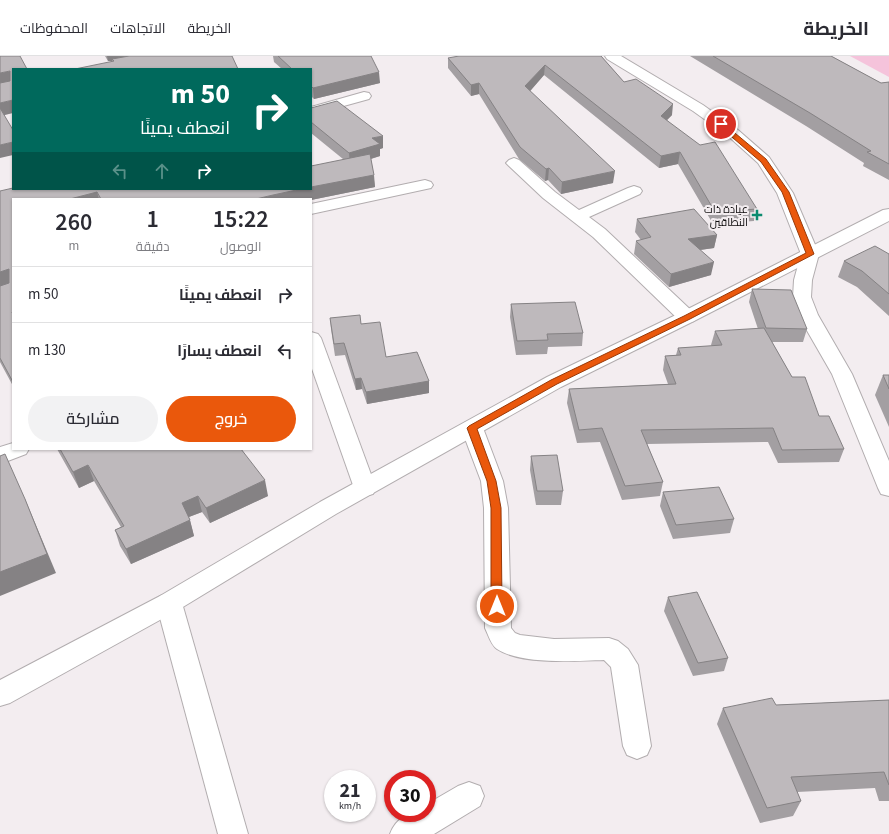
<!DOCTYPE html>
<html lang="ar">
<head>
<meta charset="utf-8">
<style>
	:root { --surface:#fff; --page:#f2f2f3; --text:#2b2b33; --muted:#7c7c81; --line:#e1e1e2; --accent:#ea580c }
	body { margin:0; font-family:"Source Sans 3",Cairo,sans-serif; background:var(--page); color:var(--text); direction:rtl; height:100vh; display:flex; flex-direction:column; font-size:15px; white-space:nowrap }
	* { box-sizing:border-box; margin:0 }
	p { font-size:13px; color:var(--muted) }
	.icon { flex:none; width:22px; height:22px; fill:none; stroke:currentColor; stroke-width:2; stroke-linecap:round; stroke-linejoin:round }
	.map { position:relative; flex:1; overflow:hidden; direction:ltr }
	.drawer { position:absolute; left:12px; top:142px; width:300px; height:252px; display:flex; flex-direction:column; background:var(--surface); border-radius:0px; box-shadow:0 1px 3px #0004; direction:rtl }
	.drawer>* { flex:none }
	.banner { position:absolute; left:12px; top:12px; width:300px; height:122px; border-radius:0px; box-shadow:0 1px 3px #0004; direction:rtl; background:#00695c; color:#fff; overflow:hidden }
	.speed { position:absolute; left:324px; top:714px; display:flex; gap:8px; font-size:20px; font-weight:700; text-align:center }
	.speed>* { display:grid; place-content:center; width:52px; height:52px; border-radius:50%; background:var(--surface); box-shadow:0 1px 3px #0004; line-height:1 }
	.speed small { font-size:10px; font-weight:400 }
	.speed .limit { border:6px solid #d22; background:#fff; color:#111 }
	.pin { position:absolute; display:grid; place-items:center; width:34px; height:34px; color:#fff; margin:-17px; border:2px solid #fff; border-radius:50%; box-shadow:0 1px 4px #0007 }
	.me { position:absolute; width:44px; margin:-22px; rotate:0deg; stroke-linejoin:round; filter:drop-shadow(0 0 3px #0008) }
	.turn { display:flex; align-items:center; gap:14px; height:84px; padding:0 16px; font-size:18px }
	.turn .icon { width:52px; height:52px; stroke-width:2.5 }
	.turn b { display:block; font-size:28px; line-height:34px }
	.lanes { display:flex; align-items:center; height:38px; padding:0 16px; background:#0003; justify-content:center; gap:20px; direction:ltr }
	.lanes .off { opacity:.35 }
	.eta { display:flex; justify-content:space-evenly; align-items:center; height:68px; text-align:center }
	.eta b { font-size:24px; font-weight:600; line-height:28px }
	.primary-button { display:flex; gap:8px; margin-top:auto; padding:8px 16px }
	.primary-button a { flex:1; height:46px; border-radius:24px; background:var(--accent); color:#fff; font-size:16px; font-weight:600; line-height:46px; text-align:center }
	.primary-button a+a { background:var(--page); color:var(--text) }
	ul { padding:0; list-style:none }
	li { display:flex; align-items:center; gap:12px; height:56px; padding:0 16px; border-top:1px solid var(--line) }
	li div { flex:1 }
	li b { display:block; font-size:15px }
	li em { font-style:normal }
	header { display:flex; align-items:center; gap:24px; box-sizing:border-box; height:56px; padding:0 20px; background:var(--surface); border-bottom:1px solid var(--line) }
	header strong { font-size:19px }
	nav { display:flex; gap:22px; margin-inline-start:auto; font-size:14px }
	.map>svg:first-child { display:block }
	.green { fill:#f5c3db }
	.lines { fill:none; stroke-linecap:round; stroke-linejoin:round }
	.minor-casing { stroke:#b2adaf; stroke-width:2 }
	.secondary-casing { stroke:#b2adaf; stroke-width:2 }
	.minor { fill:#fff; fill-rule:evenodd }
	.secondary { fill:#fff; fill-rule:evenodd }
	.wall { fill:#a39fa2 }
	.shaded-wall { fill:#858284 }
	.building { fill:#beb9bc; stroke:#858284 }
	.route { fill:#ea580c; stroke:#983908 }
	.poi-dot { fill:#0b8b6f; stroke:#f3edf0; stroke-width:1.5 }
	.labels { text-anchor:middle; stroke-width:4; stroke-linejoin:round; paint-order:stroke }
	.far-poi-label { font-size:11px; fill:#0e0c0d; stroke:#f3edf0; text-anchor:end }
</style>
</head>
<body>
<header>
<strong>الخريطة</strong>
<nav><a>الخريطة</a><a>الاتجاهات</a><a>المحفوظات</a></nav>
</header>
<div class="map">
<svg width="889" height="778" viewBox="0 0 889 778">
	<rect width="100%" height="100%" fill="#f3edf0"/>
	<polygon class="green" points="851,0 889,0 889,21 850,0"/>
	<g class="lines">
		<defs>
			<g id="minor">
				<polygon points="605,0 621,0 703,49 738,74 769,101 793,137 819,198 812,224 811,241 818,259 852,318 889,405 889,440 881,438 878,432 832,318 798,259 793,241 794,224 801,198 777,137 758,107 728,80 693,55 607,3"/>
				<polygon points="364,36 369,37 371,40 369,43 311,59 311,51"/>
				<polygon points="514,102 519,104 555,136 579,154 628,132 634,130 640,132 642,135 640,138 589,161 605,173 694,257 697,261 694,265 687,267 680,265 593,181 543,142 509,110 506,107 509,104"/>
				<polygon points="425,124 431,126 433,129 431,132 311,158 311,148"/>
				<polygon points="311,276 318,278 321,282 376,432 373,438 365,440 357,438 354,432 311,310"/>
				<path d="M472,365l8,2 3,5 20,53 5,27 3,120 4,5 5,2 34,4 55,-1 9,3 10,8 10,16 13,81 -4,9 -10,4 -10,-4 -4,-9 -12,-79 -7,-7c-29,1 -83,5 -107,-11 -6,-4 -9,-15 -12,-21l-1,-120 -3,-27 -20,-53 3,-5z"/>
				<polygon points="13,387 13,393 29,393 26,398 0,408 0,391"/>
				<polygon points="169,537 178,540 182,547 248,778 218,778 156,547 160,540"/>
				<path d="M469,726l11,4 4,10 -4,10 -46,28h-44c7,-18 19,-21 37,-21v-9l31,-18z"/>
			</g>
			<polygon id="secondary" points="889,153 889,165 694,265 561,331 336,458 178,554 10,647 0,650 0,624 160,540 320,446 547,321 680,257 883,154"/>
		</defs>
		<use href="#minor" class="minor-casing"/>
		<use href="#secondary" class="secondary-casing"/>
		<use href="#minor" class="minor"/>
		<use href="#secondary" class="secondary"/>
	</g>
	<g class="wall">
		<polygon points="105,0 232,0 112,6 112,5 108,5"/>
		<polygon points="273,0 371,0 380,27 314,43 311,40 311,13 282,13 274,6"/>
		<polygon points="601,0 624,26 672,59 667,64 757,153 754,165 713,168 678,108 659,112 544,19 530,35 613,127 561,138 548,124 545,125 519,103 479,38 471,40 448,12 448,2"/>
		<polygon points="690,0 831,0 881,27 889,26 889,124 863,110 864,107 806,70"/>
		<polygon points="311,52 383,92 380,93 380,100 371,103 375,131 311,144 311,143 13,143 13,330 0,306 0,135 311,133 343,103 311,77"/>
		<polygon points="637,163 717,179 714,192 700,194 711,219 669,231 634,198 636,185 641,184 635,176"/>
		<polygon points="889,198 889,260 857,231 838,221 844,205"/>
		<polygon points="752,233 807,273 803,286 772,286 792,321 819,360 844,393 839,406 778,407 768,386 647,388 663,426 660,440 622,444 600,386 577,387 567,347 569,333 668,328 663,314 665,300 676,299 678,292 712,290 711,289 715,275 758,273 749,246"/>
		<polygon points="511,248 583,277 582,290 548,291 547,298 516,299 510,261"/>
		<polygon points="330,262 361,268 386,301 429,325 429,337 367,348 362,333 356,334 345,299 335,300 331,273"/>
		<polygon points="883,319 889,319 889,371 875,339"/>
		<polygon points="57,393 241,393 268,440 210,467 202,456 189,461 194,480 131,508 120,490 115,474 121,471 94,425 79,432"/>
		<polygon points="531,400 563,435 561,449 536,449 530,414"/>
		<polygon points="663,436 734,463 730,477 673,483 660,450"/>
		<polygon points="668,541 728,602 724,615 693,620 664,555"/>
		<polygon points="889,644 889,745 879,745 875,732 797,736 801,745 793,760 760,767 717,668 723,652 776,649"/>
	</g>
	<g class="shaded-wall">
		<polygon points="107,0 138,0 112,3 112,5 108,5"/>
		<polygon points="545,9 544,19 525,41 525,30"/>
		<polygon points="10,15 13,24 0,30 0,17"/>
		<polygon points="379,16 380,27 314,43 313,32"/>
		<polygon points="479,27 479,38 471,40 471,29"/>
		<polygon points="13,44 13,57 1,60 0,56 0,47"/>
		<polygon points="673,48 672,59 659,72 661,60"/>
		<polygon points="383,80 383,92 380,93 380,100 350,109 349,97 372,82"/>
		<polygon points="13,86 13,99 0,102 0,89"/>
		<polygon points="680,96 678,108 659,112 661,100"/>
		<polygon points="549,112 548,124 545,125 546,113"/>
		<polygon points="615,115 613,127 561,138 562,126"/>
		<polygon points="374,119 375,131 311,144 311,143 256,143 273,139 301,133 311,133 311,131"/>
		<polygon points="97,136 99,143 70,143"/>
		<polygon points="717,179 714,192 685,196 688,183"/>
		<polygon points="714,206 711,219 669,231 671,218"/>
		<polygon points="9,213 13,227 0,231 0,216"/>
		<polygon points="361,322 362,333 356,334 355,323"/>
		<polygon points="429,325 429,337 367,348 366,336"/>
		<polygon points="88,409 94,425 79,432 73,416"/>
		<polygon points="265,424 268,440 210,467 206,452"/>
		<polygon points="198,440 202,456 186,462 182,447"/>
		<polygon points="25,443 56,517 0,540 0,516"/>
		<polygon points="190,464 194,480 131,508 126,493"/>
	</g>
	<g class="building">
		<polygon points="0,0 20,0 27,13 13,13 13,44 0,47 0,27 10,25 10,15 0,17"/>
		<polygon points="129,0 232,0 238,13 75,13 114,5 112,3"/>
		<polygon points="278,0 371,0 379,16 313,32 311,30 311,13 292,13"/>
		<polygon points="459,0 601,0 624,26 636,23 673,48 661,60 700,89 715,86 757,153 715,156 680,96 661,100 545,9 525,30 615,115 562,126 549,112 546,113 520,91 479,27 471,29 448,2"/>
		<polygon points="713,0 831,0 881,27 889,26 889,108 867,96 871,95 810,57"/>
		<polygon points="337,45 383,80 372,82 380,88 349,97 311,66 311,52"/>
		<polygon points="0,52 13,74 13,86 0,89"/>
		<polygon points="370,98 374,119 311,131 311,110"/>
		<polygon points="13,132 13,133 301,133 273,139 256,143 101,143 97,136 70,143 13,143 13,256 12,256 13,259 13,326 0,302 0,230 9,227 9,213 0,216 0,135"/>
		<polygon points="694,153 717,179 688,183 714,206 671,218 636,185 651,181 637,163"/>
		<polygon points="875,190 889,198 889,238 862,215 844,205"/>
		<polygon points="752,233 791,234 807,273 766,272"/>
		<polygon points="575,246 583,277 547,278 548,284 517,285 511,248"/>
		<polygon points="360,259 361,268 380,266 386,301 417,296 429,325 366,336 361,322 355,323 344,287 334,288 330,262"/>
		<polygon points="764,272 792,321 805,321 819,360 829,360 844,393 782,394 773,372 641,374 663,426 625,430 602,372 579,374 569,333 676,328 665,300 681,299 678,292 722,289 715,275"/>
		<polygon points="883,319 889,319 889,333"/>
		<polygon points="60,393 241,393 265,424 206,452 198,440 182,447 190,464 126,493 115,474 124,470 88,409 73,416"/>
		<polygon points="5,398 25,443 47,498 0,516 0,400"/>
		<polygon points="557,399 563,435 537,435 531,400"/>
		<polygon points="719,431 734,463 676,469 663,436"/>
		<polygon points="697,536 728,602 698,607 668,541"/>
		<polygon points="772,642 776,649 889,644 889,729 884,716 791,721 801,745 767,752 723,652"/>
	</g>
	<polygon class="route" points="719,67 723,67 766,103 789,136 814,198 690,263 557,328 477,373 496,425 501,452 502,550 500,553 497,554 493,553 491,550 491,452 487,425 467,372 469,370 551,324 684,260 806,197 782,136 761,106 719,70"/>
	<path class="poi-dot" d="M755 153h4v4h4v4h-4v4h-4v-4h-4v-4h4z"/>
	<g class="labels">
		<g class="far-poi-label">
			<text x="748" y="157">عيادة ذات<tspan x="748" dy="13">النطاقين</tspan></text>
		</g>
	</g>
</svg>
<div class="speed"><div>21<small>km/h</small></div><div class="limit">30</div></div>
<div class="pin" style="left:721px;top:68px;background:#d93025"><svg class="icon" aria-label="arrive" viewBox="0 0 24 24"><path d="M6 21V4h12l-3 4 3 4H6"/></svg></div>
<svg class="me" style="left:497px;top:550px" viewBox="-20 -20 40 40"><circle r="17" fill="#ea580c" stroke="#fff" stroke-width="3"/><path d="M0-11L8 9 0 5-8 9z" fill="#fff"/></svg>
<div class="banner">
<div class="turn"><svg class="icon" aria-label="right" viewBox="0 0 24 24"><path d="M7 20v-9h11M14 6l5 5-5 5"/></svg><div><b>50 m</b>انعطف يمينًا</div></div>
<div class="lanes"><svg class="icon off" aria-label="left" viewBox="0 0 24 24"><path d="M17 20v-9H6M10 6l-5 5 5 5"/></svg><svg class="icon off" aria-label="ahead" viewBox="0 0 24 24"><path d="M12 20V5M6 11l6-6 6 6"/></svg><svg class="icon" aria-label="right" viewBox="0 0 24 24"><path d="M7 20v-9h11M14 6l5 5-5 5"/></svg></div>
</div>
<section class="drawer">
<div class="eta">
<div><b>15:22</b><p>الوصول</p></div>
<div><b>1</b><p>دقيقة</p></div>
<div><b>260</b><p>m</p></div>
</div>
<ul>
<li><svg class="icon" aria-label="right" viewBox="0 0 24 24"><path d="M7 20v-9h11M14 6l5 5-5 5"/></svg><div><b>انعطف يمينًا</b></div><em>50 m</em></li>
<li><svg class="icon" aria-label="left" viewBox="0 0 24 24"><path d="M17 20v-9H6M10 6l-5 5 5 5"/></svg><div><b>انعطف يسارًا</b></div><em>130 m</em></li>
</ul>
<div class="primary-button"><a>خروج</a><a>مشاركة</a></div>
</section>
</div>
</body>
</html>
